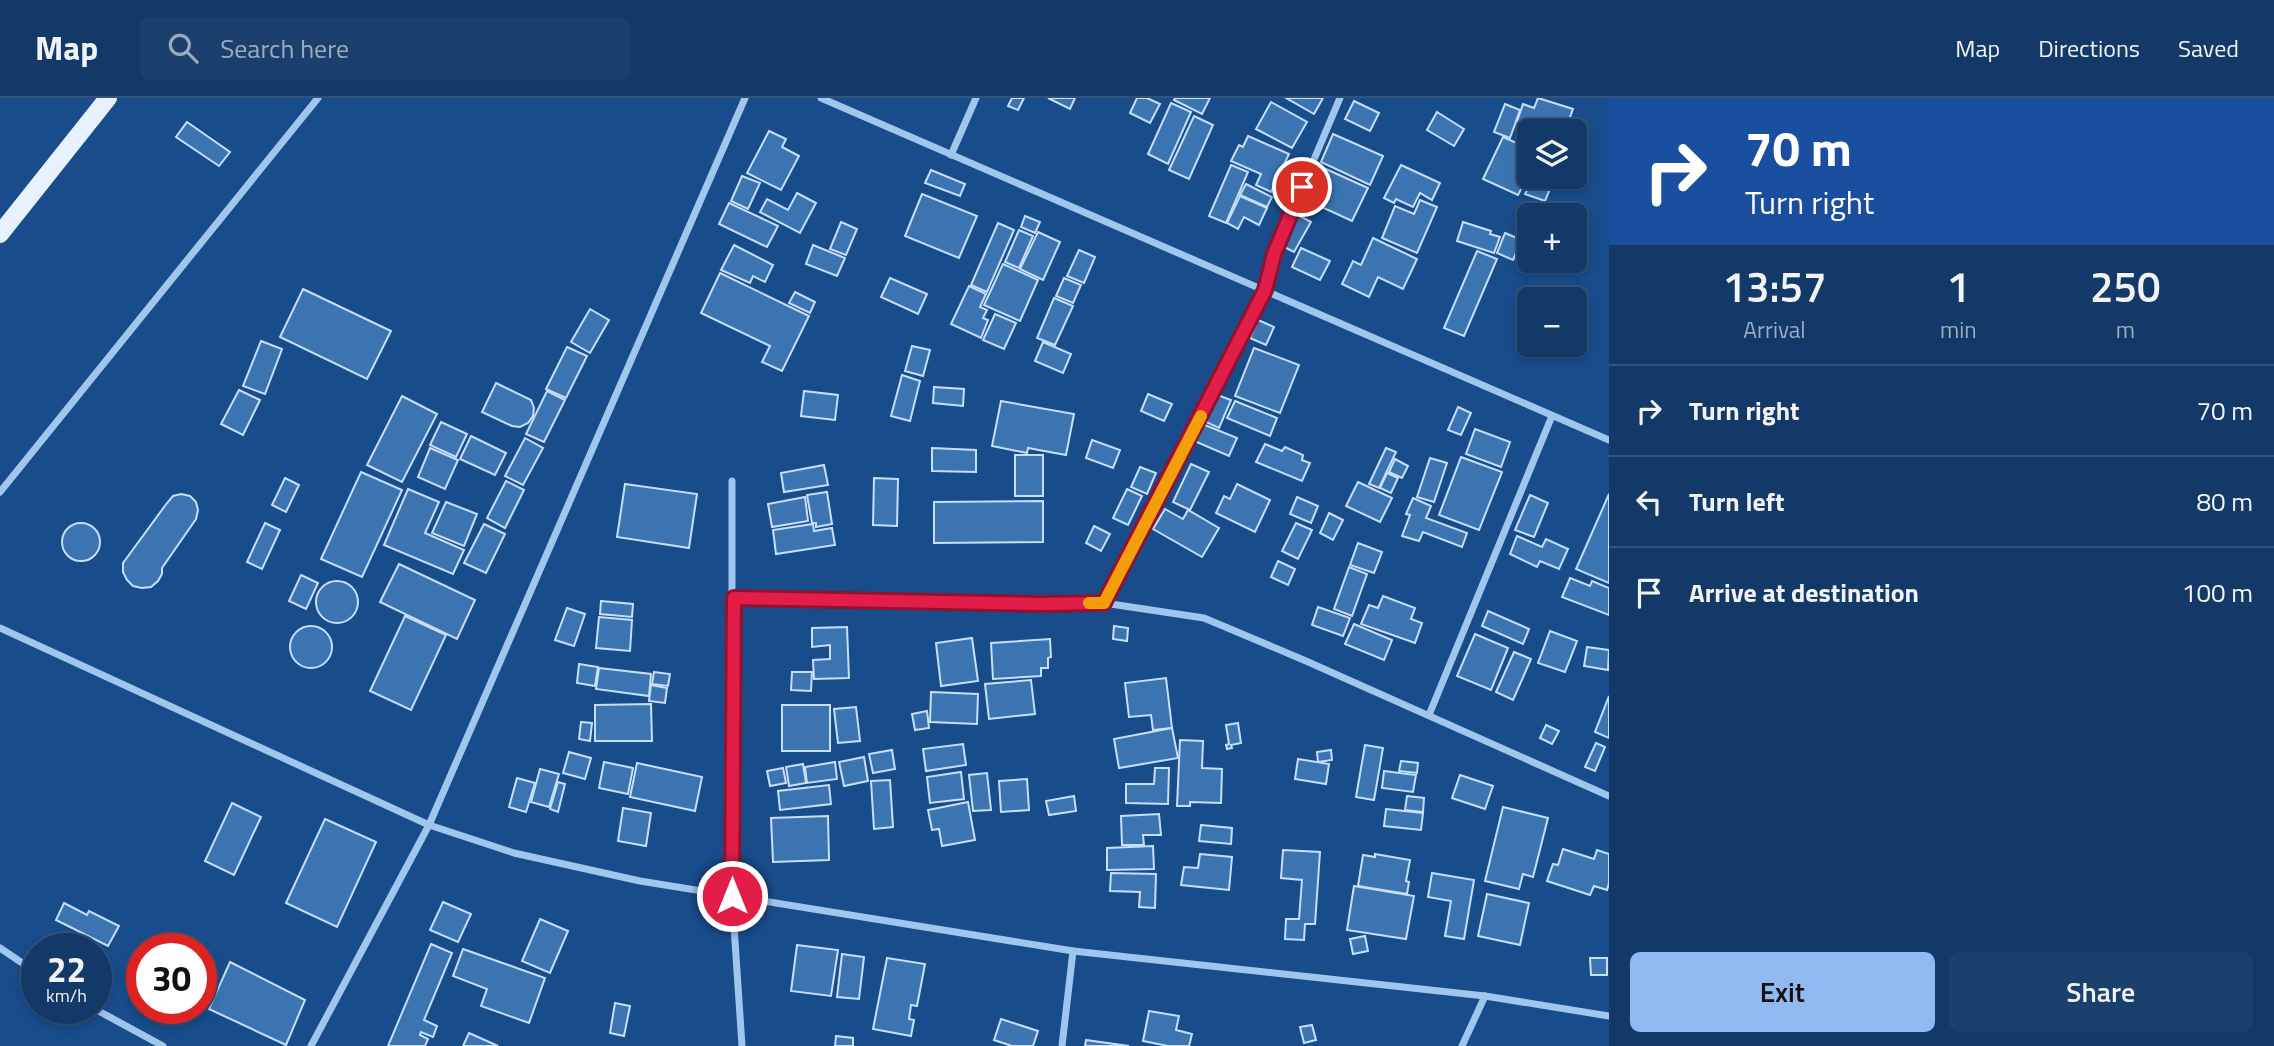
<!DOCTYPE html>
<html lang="en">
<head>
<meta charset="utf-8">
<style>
	:root { --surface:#123968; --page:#1b406e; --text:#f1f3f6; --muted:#9cacc0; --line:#31537c; --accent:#90b9f0 }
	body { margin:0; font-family:"Titillium Web",sans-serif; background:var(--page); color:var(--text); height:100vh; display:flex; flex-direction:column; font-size:26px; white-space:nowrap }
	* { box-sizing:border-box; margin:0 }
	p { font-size:23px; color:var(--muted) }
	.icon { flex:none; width:38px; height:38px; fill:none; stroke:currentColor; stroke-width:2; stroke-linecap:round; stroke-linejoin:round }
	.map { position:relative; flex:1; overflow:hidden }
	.side { display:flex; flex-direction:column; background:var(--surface); width:665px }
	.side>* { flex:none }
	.guide { background:#1a4fa0; color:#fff; overflow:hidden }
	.tools { position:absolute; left:1517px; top:21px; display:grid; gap:14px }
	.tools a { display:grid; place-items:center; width:70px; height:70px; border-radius:10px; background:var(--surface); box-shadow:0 4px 10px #0003,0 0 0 2px var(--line); font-size:35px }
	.speed { position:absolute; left:21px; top:835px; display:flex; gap:14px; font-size:35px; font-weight:700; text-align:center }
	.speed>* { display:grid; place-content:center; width:91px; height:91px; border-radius:50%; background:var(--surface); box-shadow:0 4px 10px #0003,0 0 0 2px var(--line); line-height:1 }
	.speed small { font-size:18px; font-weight:400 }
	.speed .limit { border:10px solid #d22; background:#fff; color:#111 }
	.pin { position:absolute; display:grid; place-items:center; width:60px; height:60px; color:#fff; margin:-30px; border:4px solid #fff; border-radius:50%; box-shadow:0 2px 7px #0007 }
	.me { position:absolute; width:77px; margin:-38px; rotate:0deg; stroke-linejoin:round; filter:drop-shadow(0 0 5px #0008) }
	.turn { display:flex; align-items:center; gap:24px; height:147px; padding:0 21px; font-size:32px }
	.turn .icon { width:91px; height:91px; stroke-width:2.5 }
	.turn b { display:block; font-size:49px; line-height:60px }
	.eta { display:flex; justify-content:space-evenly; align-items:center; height:119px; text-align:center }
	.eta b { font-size:42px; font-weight:600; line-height:49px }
	.action { display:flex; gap:14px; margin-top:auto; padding:14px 21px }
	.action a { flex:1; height:80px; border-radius:10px; background:var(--accent); color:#111; font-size:28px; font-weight:600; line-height:80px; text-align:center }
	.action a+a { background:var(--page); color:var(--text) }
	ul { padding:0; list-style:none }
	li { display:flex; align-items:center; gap:21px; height:91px; padding:0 21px; border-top:2px solid var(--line) }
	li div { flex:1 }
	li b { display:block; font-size:26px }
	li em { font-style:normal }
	header { display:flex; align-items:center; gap:42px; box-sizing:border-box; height:98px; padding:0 35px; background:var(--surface); border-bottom:2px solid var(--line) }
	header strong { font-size:33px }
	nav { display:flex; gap:38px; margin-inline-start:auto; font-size:24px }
	.search { width:490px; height:63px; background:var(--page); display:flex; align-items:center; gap:18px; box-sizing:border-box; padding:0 24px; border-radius:10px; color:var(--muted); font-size:26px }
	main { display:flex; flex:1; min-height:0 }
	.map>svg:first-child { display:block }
	.building { fill:#3c74b2; stroke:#c7dffa; stroke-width:2 }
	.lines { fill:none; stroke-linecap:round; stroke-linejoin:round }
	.street { stroke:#a1c6ee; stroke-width:7 }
	.primary { stroke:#e8f2ff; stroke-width:18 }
	.route-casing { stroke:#92132f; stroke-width:18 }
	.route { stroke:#e11d48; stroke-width:12 }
	.slow { stroke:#f59e0b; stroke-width:12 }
</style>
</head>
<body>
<header>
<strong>Map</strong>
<div class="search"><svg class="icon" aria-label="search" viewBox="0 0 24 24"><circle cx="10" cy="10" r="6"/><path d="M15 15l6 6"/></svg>Search here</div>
<nav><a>Map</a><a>Directions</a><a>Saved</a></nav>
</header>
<main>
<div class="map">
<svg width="1609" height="948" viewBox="0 0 1609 948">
	<rect width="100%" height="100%" fill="#184c8b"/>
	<g class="building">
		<polygon points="1012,0 1024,0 1018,12 1008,8"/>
		<polygon points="1048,0 1075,0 1070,11"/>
		<polygon points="1137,0 1147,0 1160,6 1150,25 1130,15"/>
		<polygon points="1175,0 1210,0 1202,16 1174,2"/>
		<polygon points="1286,0 1323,0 1314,16"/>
		<polygon points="1538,0 1573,11 1565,33 1530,33 1530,43 1519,39 1522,31 1515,29 1523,6 1534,10"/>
		<polygon points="1354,3 1379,15 1370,33 1345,21"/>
		<polygon points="1271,4 1307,24 1292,50 1256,31"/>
		<polygon points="1171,5 1191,14 1168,66 1148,56"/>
		<polygon points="1505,6 1520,12 1510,40 1494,34"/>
		<polygon points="1437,14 1464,31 1454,48 1427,32"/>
		<polygon points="1194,18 1213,27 1189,81 1169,72"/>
		<polygon points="187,24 230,54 219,68 176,39"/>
		<polygon points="769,33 786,41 782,49 799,58 781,92 747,75"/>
		<polygon points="1333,36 1383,58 1370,87 1321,64"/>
		<polygon points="1248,38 1289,56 1271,94 1256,87 1261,76 1231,63 1239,47 1243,49"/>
		<polygon points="1503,39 1530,51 1530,74 1518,97 1483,81"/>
		<polygon points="1231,67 1248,74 1226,125 1209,118"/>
		<polygon points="1317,67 1368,90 1352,123 1302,100"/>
		<polygon points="1401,67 1440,85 1432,102 1420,95 1413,109 1396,101 1394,105 1384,100"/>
		<polygon points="931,72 965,86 960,98 925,85"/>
		<polygon points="742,78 760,85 748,111 731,103"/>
		<polygon points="1539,81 1552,86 1545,103 1525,96 1529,88 1535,91"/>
		<polygon points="1246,86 1272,99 1267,109 1240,97"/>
		<polygon points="797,95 816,105 800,135 760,114 767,101 788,112"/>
		<polygon points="922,96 977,118 959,160 905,138"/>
		<polygon points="1240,98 1267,110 1259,127 1244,119 1238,131 1227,125"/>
		<polygon points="1420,102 1437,109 1417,155 1382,140 1395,108 1414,116"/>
		<polygon points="729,105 778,128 767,149 719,126"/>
		<polygon points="1298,117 1311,124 1294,154 1282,148"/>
		<polygon points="1025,118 1040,124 1035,135 1021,129"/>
		<polygon points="841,124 857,131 846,157 830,151"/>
		<polygon points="1463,124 1491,133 1490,136 1500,139 1494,155 1457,143"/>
		<polygon points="998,125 1014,132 987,194 971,187"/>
		<polygon points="1019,132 1033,138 1019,170 1005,164"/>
		<polygon points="1038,134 1060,144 1043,182 1020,171"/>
		<polygon points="1505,135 1522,142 1513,162 1497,155"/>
		<polygon points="1373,140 1417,161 1403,191 1378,179 1369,199 1342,186 1353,163 1361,167"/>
		<polygon points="734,147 773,167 765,184 753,178 750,185 721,172"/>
		<polygon points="813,147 845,160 837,178 806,166"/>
		<polygon points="1301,150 1330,163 1320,182 1292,169"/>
		<polygon points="1079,152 1095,159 1084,185 1067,178"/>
		<polygon points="1477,153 1497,161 1464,238 1444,230"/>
		<polygon points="1003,166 1038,182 1020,223 984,207"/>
		<polygon points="720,175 809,218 782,273 762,264 770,248 701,215"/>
		<polygon points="890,180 927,196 918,216 881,199"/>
		<polygon points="1064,180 1081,187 1073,205 1056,198"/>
		<polygon points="969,188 986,196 980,209 987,212 983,220 988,222 981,240 951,226"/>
		<polygon points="303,191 391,233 367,281 280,239"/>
		<polygon points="795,194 815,204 810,215 789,205"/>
		<polygon points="1054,200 1073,208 1055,247 1037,240"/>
		<polygon points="590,211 609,222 590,255 571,244"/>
		<polygon points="995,216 1016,225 1004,251 983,242"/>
		<polygon points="1258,222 1274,229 1266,247 1250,240"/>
		<polygon points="261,243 282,251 265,296 243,288"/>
		<polygon points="1043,244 1071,256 1063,275 1035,263"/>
		<polygon points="912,248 930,252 923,278 905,273"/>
		<polygon points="567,249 587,258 566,300 546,291"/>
		<polygon points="1254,250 1299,267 1280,315 1235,298"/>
		<polygon points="902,277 920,283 910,323 891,318"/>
		<polygon points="496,285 531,302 534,310 533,318 528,325 520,329 512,328 482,314"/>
		<polygon points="934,289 964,291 963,308 933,305"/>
		<polygon points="239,292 260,302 243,337 221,326"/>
		<polygon points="547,293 565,302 544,344 526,336"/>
		<polygon points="804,293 838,297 835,322 801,318"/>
		<polygon points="1148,296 1172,306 1164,323 1141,313"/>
		<polygon points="1215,296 1231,302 1219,330 1204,323"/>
		<polygon points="402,298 437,316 402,384 367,367"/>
		<polygon points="1001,303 1074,316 1066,357 1028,350 1027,355 992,348"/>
		<polygon points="1235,303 1277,320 1270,338 1227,320"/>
		<polygon points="1458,309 1471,315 1461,337 1448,332"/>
		<polygon points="441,324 467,336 456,359 430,347"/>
		<polygon points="1200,325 1237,340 1229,358 1192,342"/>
		<polygon points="1475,331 1510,344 1501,369 1466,356"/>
		<polygon points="471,338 506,355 495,377 460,361"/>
		<polygon points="525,340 543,350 523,387 505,378"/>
		<polygon points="1092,342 1120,352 1113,370 1086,360"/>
		<polygon points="1265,346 1282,353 1285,349 1303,357 1302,362 1310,365 1302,383 1256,364"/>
		<polygon points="430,350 458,362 445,391 418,379"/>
		<polygon points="932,350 976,352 976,374 932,373"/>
		<polygon points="1386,350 1396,354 1379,390 1369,386"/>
		<rect x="1015" y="357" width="28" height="41"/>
		<polygon points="1461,359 1502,374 1479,432 1439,417"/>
		<polygon points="1430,360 1447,365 1434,404 1417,399"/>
		<polygon points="1395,361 1408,368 1402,380 1389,374"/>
		<polygon points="1191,366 1209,374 1190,412 1173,404"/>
		<polygon points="824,367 828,387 784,394 781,375"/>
		<polygon points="1140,369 1156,375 1147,396 1131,389"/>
		<polygon points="361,374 402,392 362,479 321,461"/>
		<polygon points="1387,375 1398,380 1391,395 1380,390"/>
		<polygon points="285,380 299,387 286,414 272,407"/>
		<polygon points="874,380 898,381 897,428 873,427"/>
		<polygon points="506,383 524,392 505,430 487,420"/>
		<polygon points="1358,384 1392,400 1380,424 1346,408"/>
		<polygon points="625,386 697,396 689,450 617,439"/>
		<polygon points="1237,386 1270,402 1255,434 1216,415 1224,398 1230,401"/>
		<polygon points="408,391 439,404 425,435 464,452 453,476 384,447"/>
		<polygon points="1127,391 1142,398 1128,427 1113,420"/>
		<polygon points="827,394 832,426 816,429 816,425 812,425 807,397"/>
		<polygon points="181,396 190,398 196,404 198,412 196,421 162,470 162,476 158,483 151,489 142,490 133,488 127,482 123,474 123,465 167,405 173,398"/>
		<polygon points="1609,396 1609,485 1576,471"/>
		<polygon points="1530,397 1548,405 1534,439 1515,432"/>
		<polygon points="805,399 808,423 772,429 768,406"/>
		<polygon points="1297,399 1318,408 1311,425 1290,416"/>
		<polygon points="1413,400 1431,408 1426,420 1467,435 1462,449 1423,434 1419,443 1402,438 1410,417 1406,416"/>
		<polygon points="1043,403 1043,444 934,445 934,404"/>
		<polygon points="446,404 477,416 464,448 432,435"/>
		<polygon points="1165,411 1183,421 1188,412 1219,430 1202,459 1153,431"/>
		<polygon points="1329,415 1343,422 1333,442 1320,435"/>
		<polygon points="265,425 280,432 262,471 247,464"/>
		<polygon points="1296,425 1312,432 1298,461 1282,453"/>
		<circle cx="81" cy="444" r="19"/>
		<polygon points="484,426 505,436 486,475 464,465"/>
		<polygon points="813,426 814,433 832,430 835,447 776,456 773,432"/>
		<polygon points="1094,428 1110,436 1101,453 1086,445"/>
		<polygon points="1517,438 1542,449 1546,441 1568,451 1559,471 1540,463 1537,469 1510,456"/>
		<polygon points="1358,445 1382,454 1374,475 1350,467"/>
		<polygon points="1278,463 1295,471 1288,487 1271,479"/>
		<polygon points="399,466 475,502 457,541 380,504"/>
		<polygon points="1349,469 1367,476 1352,518 1334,511"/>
		<polygon points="301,477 318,485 306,511 289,503"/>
		<polygon points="1570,480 1590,488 1592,483 1609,490 1609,517 1562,499"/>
		<circle cx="337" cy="504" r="21"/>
		<polygon points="1383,498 1415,510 1411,521 1422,525 1415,545 1361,526 1369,507 1378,510"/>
		<polygon points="601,503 633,506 632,519 600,516"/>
		<polygon points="1318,509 1350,520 1343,538 1312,527"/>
		<polygon points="567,510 585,516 574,548 555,542"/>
		<polygon points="1488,513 1529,531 1523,546 1482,528"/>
		<polygon points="405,518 446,537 411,612 370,593"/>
		<polygon points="599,519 632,522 630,553 596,550"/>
		<polygon points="1354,526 1392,542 1384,562 1345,546"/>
		<polygon points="1114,528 1128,530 1127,543 1113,541"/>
		<circle cx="311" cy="549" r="21"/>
		<polygon points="847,529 849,580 814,581 813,562 830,561 830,547 812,549 812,530"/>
		<polygon points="1550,533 1577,543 1565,574 1538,565"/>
		<polygon points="1475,536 1508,550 1491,592 1457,578"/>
		<polygon points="972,540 978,583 941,588 936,545"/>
		<polygon points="1050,541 1051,559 1048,560 1048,570 1041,570 1041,578 993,581 991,545"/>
		<polygon points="1587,549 1609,552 1608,572 1584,568"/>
		<polygon points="1514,554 1531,561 1513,602 1496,594"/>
		<polygon points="579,566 598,569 595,588 577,585"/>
		<polygon points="599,570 651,576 649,598 596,591"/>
		<polygon points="654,574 670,576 668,588 652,586"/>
		<polygon points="792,574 812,574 811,593 791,592"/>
		<polygon points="1166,580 1172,630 1153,632 1151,617 1129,619 1125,585"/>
		<polygon points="1031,582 1035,616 989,621 985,586"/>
		<polygon points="651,587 667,590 665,605 649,603"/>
		<polygon points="931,594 978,596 977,626 930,624"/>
		<polygon points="1609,598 1609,640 1595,634"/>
		<polygon points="651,606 652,643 595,643 595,607"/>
		<rect x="782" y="607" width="48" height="46"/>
		<polygon points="856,609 860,643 838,645 834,611"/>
		<polygon points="927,613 929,630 915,632 912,616"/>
		<polygon points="581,624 592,625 590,643 579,641"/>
		<polygon points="1238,625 1241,645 1231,647 1232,650 1227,651 1226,647 1229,646 1226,627"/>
		<polygon points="1546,627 1559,633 1552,646 1540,640"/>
		<polygon points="1172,630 1178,660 1119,670 1114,641"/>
		<polygon points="1180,642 1203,643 1202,670 1222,671 1221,705 1190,704 1190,708 1177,708"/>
		<polygon points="1596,645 1605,649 1595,673 1585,669"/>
		<polygon points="963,646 966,667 926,673 923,651"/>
		<polygon points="1365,647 1383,650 1374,702 1356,699"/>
		<polygon points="892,652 895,671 873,675 869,656"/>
		<polygon points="1331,652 1332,662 1318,664 1317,654"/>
		<polygon points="569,654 591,660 585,681 563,675"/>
		<polygon points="864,659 868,683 844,688 839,664"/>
		<polygon points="1298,661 1329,666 1326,686 1295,681"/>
		<polygon points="1401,663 1418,665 1417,675 1399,673"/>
		<polygon points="604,664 633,670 628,696 599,690"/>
		<polygon points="835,664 837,681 807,685 805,669"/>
		<polygon points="637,665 702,679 695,713 630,699"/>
		<polygon points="803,666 806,685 789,688 786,669"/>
		<polygon points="783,670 786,685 770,688 767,673"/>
		<polygon points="1155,670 1169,670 1168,706 1126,705 1126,686 1154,686"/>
		<polygon points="540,671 559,676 549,709 531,704"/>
		<polygon points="1384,673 1416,677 1413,694 1382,690"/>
		<polygon points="961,674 964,701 930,705 927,679"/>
		<polygon points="987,675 991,712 973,713 969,677"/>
		<polygon points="1460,677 1493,688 1485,711 1452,700"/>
		<polygon points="517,680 535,685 526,714 509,709"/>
		<polygon points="1027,681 1029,712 1001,714 999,683"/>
		<polygon points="890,682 893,729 874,731 871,683"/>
		<polygon points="558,684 565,686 558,714 550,711"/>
		<polygon points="829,687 831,706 780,712 778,693"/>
		<polygon points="1074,698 1076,713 1049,717 1046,703"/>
		<polygon points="1407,698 1424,700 1423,714 1405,712"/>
		<polygon points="968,704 975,742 942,748 939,731 932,732 928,712"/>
		<polygon points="232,705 261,719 234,777 205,763"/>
		<polygon points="1503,709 1548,720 1533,779 1523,776 1519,791 1485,783"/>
		<polygon points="623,710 651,715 646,748 618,743"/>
		<polygon points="1386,711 1423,715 1421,732 1384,728"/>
		<polygon points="1159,716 1161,737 1143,737 1144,747 1122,747 1121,718"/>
		<polygon points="828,718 829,762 773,764 771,720"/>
		<polygon points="325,721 376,744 337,829 286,805"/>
		<polygon points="1201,727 1232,730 1231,746 1199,743"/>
		<polygon points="1153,748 1154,771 1107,772 1107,750"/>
		<polygon points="1563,751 1594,761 1597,752 1609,756 1609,785 1607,792 1594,788 1590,797 1547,783 1553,766 1558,767"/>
		<polygon points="1283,752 1320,754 1315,826 1305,826 1304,842 1285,841 1286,821 1299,821 1302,782 1281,780"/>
		<polygon points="1200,756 1232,759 1229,792 1181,787 1184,769 1198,770"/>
		<polygon points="1375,756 1410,762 1406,783 1409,784 1407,796 1358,788 1363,757 1375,759"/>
		<polygon points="1111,775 1156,776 1155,810 1139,809 1140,794 1110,793"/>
		<polygon points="1432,775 1474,782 1464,841 1445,838 1451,803 1428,799"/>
		<polygon points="1354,788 1414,798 1406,841 1347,832"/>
		<polygon points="1487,796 1529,805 1520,847 1478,838"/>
		<polygon points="443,804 471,816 458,844 430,832"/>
		<polygon points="64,805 87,817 89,813 119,828 108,848 56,822"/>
		<polygon points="540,821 568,833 550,875 522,863"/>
		<polygon points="1365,838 1368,853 1353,856 1350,841"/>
		<polygon points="431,846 452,855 424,922 437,928 433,939 421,934 420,937 428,941 425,948 388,948"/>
		<polygon points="797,847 838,852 831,898 791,893"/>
		<polygon points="463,851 545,880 529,925 481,908 487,891 453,878"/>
		<polygon points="842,856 864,859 859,901 837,899"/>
		<polygon points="887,860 925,866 917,908 911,907 909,921 914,922 911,938 873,931"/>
		<polygon points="1590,860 1607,860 1607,877 1591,877"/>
		<polygon points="230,864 305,902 286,947 209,911"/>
		<polygon points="615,905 630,908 624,938 610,935"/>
		<polygon points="1149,913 1179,918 1176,932 1192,936 1189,948 1168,948 1143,943"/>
		<polygon points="1001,921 1038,933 1033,948 1012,948 994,942"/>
		<polygon points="1312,927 1316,942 1304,945 1300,929"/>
		<polygon points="469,935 498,948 463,948"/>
		<polygon points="836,938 853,940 853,948 835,948"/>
		<polygon points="1086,942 1129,948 1085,948"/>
	</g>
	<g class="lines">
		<g class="street">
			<polyline points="821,0 1609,342"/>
			<polyline points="951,57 976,0"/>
			<polyline points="732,383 732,798 742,948"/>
			<polyline points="0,394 318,0"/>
			<polyline points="734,501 1042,506 1104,505 1204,520 1306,563 1609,698"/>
			<polyline points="1104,505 1265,192 1274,156 1340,0"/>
			<polyline points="0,530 429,727 514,755 640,783 1073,853 1485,898 1609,918"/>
			<polyline points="1429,617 1552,318"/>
			<polyline points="0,850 37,875"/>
			<polyline points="93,910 163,948"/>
			<polyline points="311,948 429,727 745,0"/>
			<polyline points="1062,948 1073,853"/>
			<polyline points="1462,948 1485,898"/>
		</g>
		<polyline class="primary" points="0,136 108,0"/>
	</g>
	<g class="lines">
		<defs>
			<polyline id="route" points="732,798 734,500 1042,506 1104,505 1265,192 1274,156 1302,89"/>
		</defs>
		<use href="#route" class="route-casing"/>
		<use href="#route" class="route"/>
		<polyline class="slow" points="1089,505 1104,505 1201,318"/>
	</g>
</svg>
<div class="tools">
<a><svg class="icon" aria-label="layers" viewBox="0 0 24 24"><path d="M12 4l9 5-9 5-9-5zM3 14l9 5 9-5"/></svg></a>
<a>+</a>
<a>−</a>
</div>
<div class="speed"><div>22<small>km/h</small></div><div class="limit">30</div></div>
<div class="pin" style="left:1302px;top:89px;background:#d93025"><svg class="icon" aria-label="arrive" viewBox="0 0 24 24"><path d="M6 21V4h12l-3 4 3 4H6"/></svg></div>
<svg class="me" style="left:732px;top:798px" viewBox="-20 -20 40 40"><circle r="17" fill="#e11d48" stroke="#fff" stroke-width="3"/><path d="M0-11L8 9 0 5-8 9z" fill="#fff"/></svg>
</div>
<section class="side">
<div class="guide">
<div class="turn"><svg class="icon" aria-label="right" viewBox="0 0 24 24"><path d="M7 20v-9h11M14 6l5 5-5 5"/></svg><div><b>70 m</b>Turn right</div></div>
</div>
<div class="eta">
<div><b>13:57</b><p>Arrival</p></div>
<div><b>1</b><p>min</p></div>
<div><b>250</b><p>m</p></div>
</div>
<ul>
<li><svg class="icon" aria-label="right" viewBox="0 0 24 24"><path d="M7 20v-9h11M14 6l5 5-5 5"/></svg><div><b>Turn right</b></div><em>70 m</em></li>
<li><svg class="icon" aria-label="left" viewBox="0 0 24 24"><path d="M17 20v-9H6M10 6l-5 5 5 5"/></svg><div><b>Turn left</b></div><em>80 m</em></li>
<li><svg class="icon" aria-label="arrive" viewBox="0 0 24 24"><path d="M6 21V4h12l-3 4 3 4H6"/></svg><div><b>Arrive at destination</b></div><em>100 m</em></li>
</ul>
<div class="action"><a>Exit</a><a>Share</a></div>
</section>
</main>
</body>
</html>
